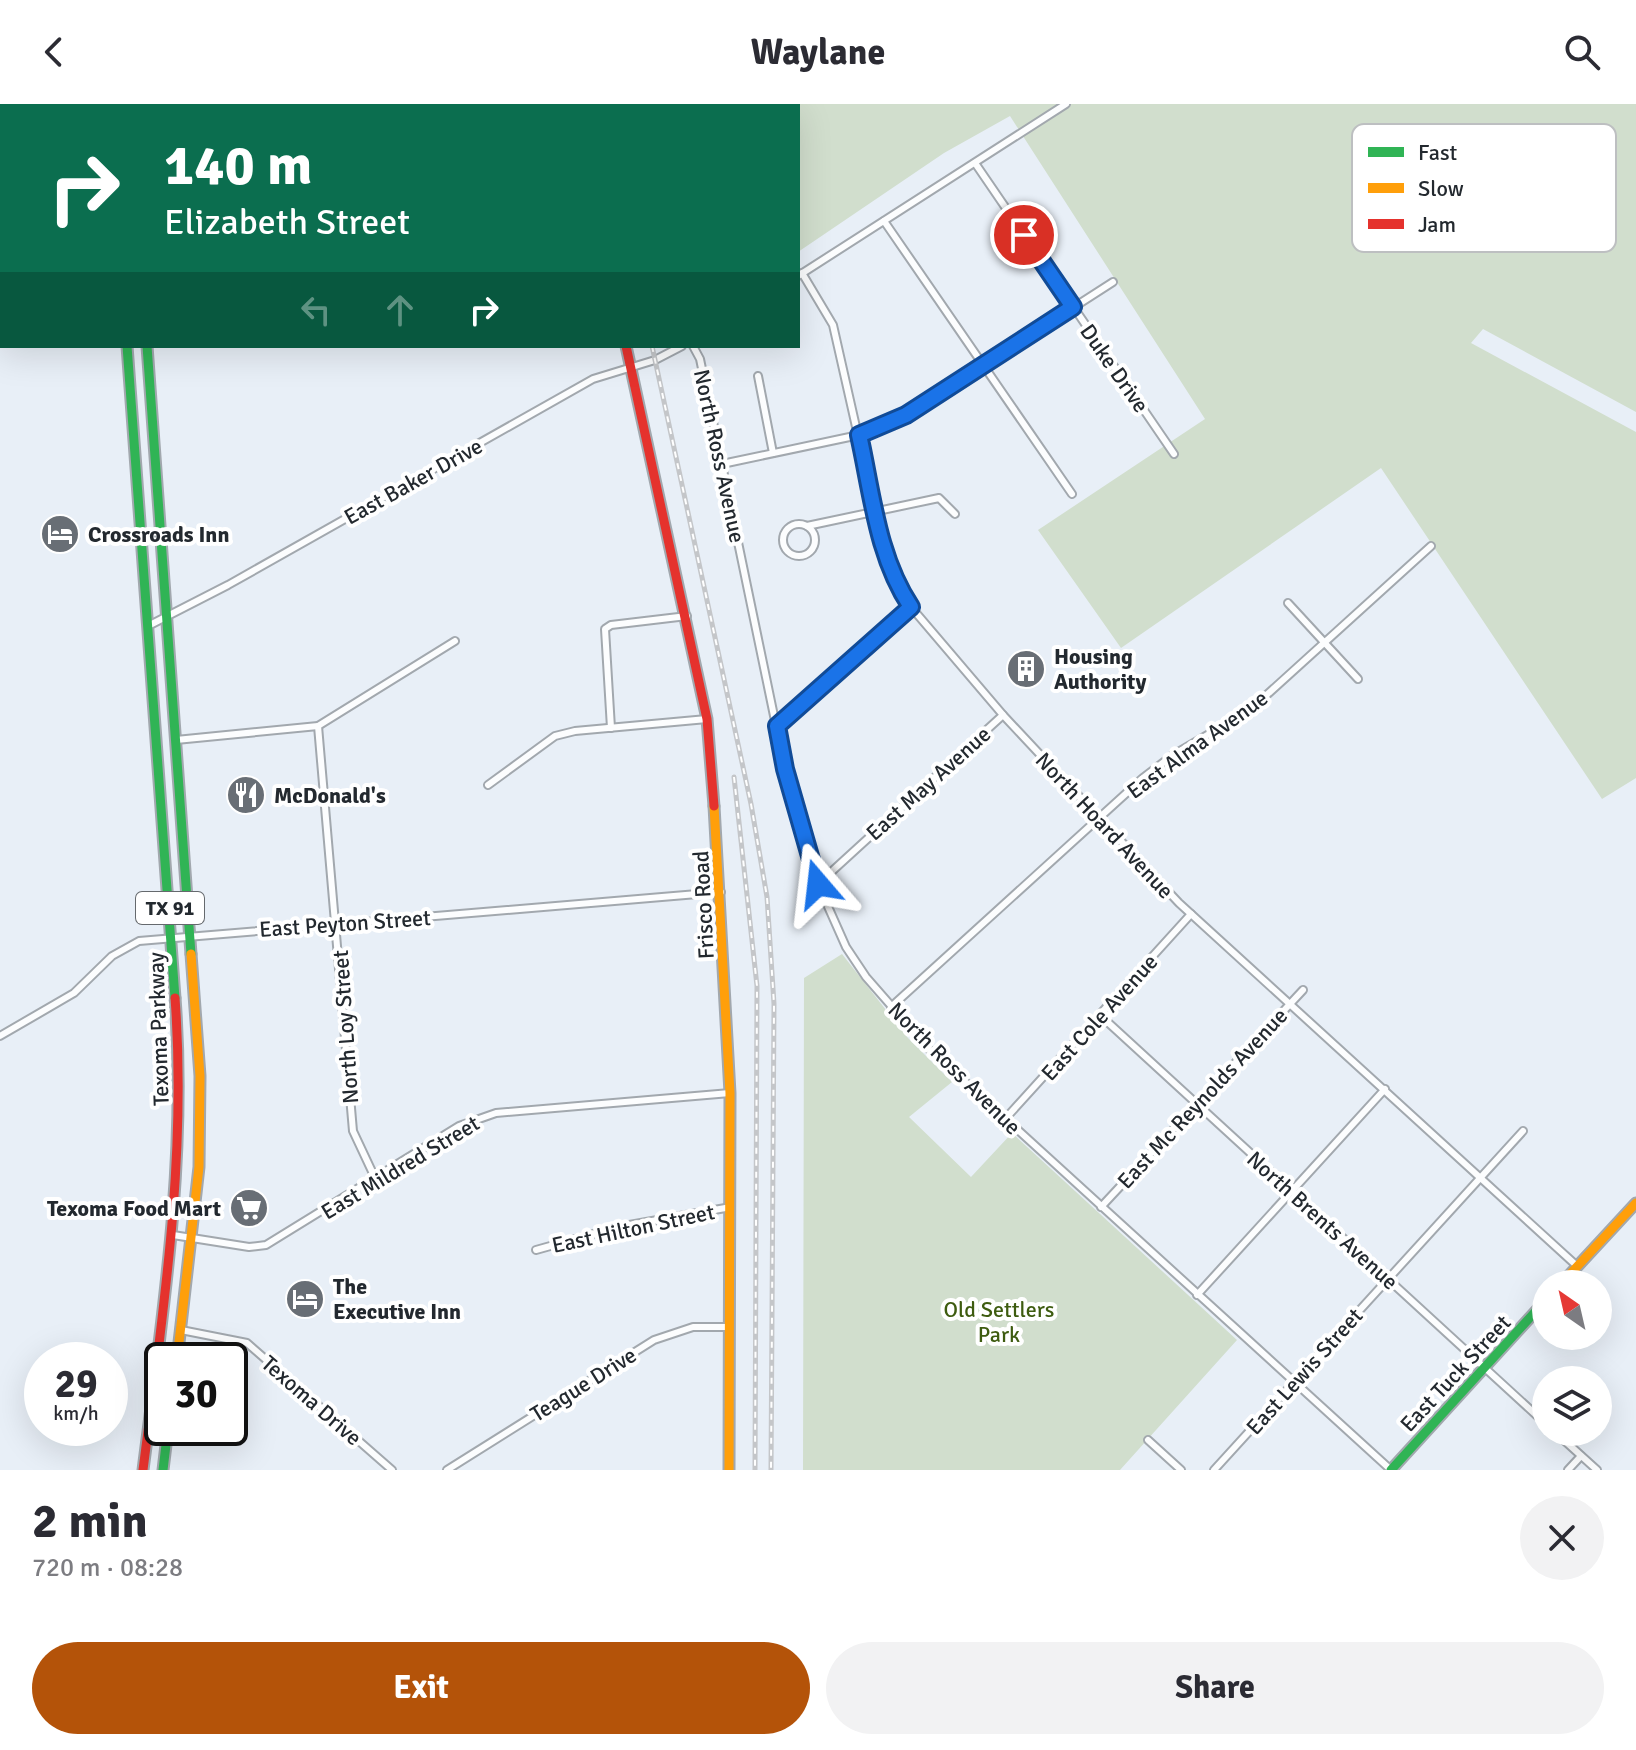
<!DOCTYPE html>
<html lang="en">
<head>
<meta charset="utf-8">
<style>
	:root { --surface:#fff; --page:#f2f2f3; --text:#2b2b33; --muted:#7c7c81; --accent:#b45309 }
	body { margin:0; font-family:Signika,sans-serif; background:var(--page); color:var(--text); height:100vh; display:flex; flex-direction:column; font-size:30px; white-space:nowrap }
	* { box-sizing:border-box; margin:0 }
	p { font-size:26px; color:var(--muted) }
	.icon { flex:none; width:44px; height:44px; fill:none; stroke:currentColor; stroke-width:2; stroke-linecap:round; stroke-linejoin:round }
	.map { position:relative; height:1366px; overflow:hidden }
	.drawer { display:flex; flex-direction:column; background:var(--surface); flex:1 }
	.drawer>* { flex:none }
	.guide { position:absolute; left:0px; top:0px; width:800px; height:244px; box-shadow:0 8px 32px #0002; background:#0b6e4f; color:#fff; overflow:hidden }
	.needle { width:52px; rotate:326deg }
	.fabs { position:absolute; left:1532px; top:1166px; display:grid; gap:16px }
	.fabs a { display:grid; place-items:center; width:80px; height:80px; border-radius:50%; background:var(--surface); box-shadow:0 8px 32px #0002; font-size:40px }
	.speed { position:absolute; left:24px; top:1238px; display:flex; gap:16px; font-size:40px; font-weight:700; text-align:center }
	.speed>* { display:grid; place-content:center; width:104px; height:104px; border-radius:50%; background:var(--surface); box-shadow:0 8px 32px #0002; line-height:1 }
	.speed small { font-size:20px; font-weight:400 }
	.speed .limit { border:4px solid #111; border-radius:12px; background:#fff; color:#111 }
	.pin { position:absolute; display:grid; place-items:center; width:68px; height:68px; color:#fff; margin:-34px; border:4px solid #fff; border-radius:50%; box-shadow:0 2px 8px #0007 }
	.me { position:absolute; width:88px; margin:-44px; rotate:343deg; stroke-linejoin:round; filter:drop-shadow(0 0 6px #0008) }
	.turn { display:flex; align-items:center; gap:28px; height:168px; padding:0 32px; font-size:36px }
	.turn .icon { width:104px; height:104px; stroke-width:2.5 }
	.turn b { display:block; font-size:56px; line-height:68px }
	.lanes { display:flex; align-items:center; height:76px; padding:0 32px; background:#0003; justify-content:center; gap:40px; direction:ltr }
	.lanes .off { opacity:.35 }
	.round { display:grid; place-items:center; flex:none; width:84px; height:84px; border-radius:42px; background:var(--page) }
	.headline { display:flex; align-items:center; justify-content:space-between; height:136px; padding:0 32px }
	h1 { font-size:48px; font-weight:700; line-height:60px }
	.action { display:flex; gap:16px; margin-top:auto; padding:16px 32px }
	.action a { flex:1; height:92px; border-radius:48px; background:var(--accent); color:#fff; font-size:32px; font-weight:700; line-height:92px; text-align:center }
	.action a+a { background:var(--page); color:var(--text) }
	header { display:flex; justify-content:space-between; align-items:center; height:104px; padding:0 32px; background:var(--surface); font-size:36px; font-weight:700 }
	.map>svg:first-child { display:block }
	.green { fill:#d1decd }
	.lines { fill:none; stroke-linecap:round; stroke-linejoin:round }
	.street-casing { stroke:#a2a8ae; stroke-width:10 }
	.fast-casing { stroke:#a2a8ae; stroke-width:13 }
	.slow-casing { stroke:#a2a8ae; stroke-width:13 }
	.jam-casing { stroke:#a2a8ae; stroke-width:13 }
	.street { stroke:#fcfdfe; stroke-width:6 }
	.fast { stroke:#30b455; stroke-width:9 }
	.slow { stroke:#ff9f0a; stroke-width:9 }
	.jam { stroke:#e5322d; stroke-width:9 }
	.rail-casing { stroke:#c4c6c9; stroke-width:5 }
	.rail { stroke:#fff; stroke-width:2; stroke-dasharray:6; stroke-linecap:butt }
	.route-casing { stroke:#114b97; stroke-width:20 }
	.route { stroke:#1a73e8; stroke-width:14 }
	.labels { text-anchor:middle; stroke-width:8; stroke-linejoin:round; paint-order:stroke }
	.shield { fill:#fff; stroke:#65696d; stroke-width:2 }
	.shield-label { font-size:20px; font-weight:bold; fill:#23292f }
	.street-label { font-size:22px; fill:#23292f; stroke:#fff }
	.poi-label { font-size:22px; font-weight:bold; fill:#23292f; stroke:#fff; text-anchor:start }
	.park-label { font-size:22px; fill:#3e5c10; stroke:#fff }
	.key { fill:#fff; stroke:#bdbfc1; stroke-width:2 }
	.key-label { font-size:22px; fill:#23292f }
</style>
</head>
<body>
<header><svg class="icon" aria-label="back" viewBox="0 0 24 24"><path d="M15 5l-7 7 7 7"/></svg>Waylane<svg class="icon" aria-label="search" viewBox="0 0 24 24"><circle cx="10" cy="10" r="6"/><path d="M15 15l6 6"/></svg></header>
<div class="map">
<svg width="1636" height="1366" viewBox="0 0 1636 1366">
	<rect width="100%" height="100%" fill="#e8eff7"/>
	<g class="green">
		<polygon points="612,0 1636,0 1636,308 1483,225 1471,239 1636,328 1636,674 1602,695 1381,364 1121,544 1038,426 1205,315 1010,12 944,49 798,148 798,2"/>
		<polygon points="842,850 908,934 952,978 909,1013 971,1073 1012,1029 1237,1236 1120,1366 803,1366 804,874"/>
	</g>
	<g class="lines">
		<defs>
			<g id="street">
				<polyline points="975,59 1174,350"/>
				<polyline points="884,117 1072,390"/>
				<polyline points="802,169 833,221 884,447 911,503 1003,611 1179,799 1577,1162"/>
				<polyline points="798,172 1066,0"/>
				<polyline points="693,242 700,255 785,665 818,780 846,843 866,873 929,945 1391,1366"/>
				<polyline points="758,272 773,349"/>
				<polyline points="722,360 859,331 906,311 1113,178"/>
				<circle cx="799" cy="436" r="16"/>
				<polyline points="807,422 939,394 955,410"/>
				<polyline points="1288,499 1358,575"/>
				<polyline points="148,522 228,481 593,275 655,256 682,242"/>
				<polyline points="318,622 353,1027 376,1076"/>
				<polyline points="777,622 911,503"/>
				<polyline points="611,624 605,525 611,521 687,512"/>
				<polyline points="176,636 318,622 455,537"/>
				<polyline points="488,681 555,632 575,627 707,615"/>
				<polyline points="818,780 1003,611"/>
				<polyline points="891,903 1143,674 1173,651 1250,606 1431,442"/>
				<polyline points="1101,912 1546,1320"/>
				<polyline points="0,932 74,889 112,852 139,837 721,788"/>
				<polyline points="1005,1015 1191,810"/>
				<polyline points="1101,1103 1303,886"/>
				<polyline points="173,1131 249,1143 266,1141 459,1022 496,1009 730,989"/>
				<polyline points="536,1146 618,1123 731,1103"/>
				<polyline points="1197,1191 1385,985"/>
				<polyline points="181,1226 247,1239 392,1366"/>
				<polyline points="1555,1328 1597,1366"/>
				<polyline points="1148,1336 1181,1366"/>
				<polyline points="447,1366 654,1236 693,1223 730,1223"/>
				<polyline points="1214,1366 1523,1027"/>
				<polyline points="1568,1366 1581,1352"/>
			</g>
			<g id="fast">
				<polyline points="128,0 128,2"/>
				<polyline points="571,0 571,2"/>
				<polyline points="154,2 160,0"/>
				<polyline points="352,2 355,0"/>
				<polyline points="0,12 2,11"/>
				<polyline points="0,56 2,55"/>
				<polyline points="0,83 2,83"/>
				<polyline points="0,128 2,128"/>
				<polyline points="127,242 175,894"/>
				<polyline points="147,242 191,850"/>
				<polyline points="163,1366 168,1324"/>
				<polyline points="1391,1366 1546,1196"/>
			</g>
			<g id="slow">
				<polyline points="15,2 18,0"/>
				<polyline points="230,2 236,0"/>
				<polyline points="392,2 398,0"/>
				<polyline points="0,142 2,141"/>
				<polyline points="714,702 730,989 729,1366"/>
				<polyline points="1561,1180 1636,1099"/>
				<polyline points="177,1256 199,1063 200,972 191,850"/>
			</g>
			<g id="jam">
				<polyline points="109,0 109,2"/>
				<polyline points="626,242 707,615 714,702"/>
				<path d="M143,1366c20,-157 44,-313 32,-472"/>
			</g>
		</defs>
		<use href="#street" class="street-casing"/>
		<use href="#fast" class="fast-casing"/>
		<use href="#slow" class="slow-casing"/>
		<use href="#jam" class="jam-casing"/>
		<use href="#street" class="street"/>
		<use href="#fast" class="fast"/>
		<use href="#slow" class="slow"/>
		<use href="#jam" class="jam"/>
		<defs>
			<g id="rail">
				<polyline points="599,0 599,2"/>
				<polyline points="652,242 751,700 767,793 774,900 771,1366"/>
				<polyline points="734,673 757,882 755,1366"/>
			</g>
		</defs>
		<use href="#rail" class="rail-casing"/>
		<use href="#rail" class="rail"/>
	</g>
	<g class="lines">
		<defs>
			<path id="route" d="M818,780l-33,-115 -8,-43 134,-119c-34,-51 -39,-114 -52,-172l47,-20 167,-108 -49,-72"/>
		</defs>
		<use href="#route" class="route-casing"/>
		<use href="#route" class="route"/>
	</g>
	<defs>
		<symbol id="hotel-disc" viewBox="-11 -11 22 22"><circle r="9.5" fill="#686e75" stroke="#fff"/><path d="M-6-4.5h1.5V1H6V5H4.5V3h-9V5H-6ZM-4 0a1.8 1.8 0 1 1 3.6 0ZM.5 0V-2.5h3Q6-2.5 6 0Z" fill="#fff"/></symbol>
		<symbol id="building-disc" viewBox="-11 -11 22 22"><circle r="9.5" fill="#686e75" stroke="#fff"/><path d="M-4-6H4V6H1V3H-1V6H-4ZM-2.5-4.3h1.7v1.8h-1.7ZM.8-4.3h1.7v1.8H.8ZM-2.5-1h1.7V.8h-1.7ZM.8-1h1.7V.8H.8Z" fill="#fff"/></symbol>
		<symbol id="restaurant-disc" viewBox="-11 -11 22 22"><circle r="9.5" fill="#686e75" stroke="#fff"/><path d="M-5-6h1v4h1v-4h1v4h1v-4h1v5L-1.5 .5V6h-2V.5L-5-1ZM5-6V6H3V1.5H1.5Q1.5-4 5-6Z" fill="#fff"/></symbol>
		<symbol id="supermarket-disc" viewBox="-11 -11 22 22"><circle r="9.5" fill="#686e75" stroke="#fff"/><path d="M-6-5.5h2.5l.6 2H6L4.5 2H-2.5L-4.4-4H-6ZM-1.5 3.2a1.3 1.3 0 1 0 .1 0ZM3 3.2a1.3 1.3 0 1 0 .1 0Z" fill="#fff"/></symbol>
	</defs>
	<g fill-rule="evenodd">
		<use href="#hotel-disc" x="38" y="408" width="44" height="44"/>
		<use href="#building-disc" x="1004" y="543" width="44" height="44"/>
		<use href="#restaurant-disc" x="224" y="669" width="44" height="44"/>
		<use href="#supermarket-disc" x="227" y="1082" width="44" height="44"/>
		<use href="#hotel-disc" x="283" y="1173" width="44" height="44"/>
	</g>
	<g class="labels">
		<rect class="shield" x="136" y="788" width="68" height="32" rx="6"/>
		<g class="shield-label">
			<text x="170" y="811">TX 91</text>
		</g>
		<g class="street-label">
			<text transform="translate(1115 264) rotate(55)" y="8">Duke Drive</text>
			<text transform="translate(720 352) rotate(78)" y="8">North Ross Avenue</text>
			<text transform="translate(413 377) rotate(-29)" y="8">East Baker Drive</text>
			<text transform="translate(1197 640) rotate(-36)" y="8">East Alma Avenue</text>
			<text transform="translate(928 679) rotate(-42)" y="8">East May Avenue</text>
			<text transform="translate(1105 721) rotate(47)" y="8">North Hoard Avenue</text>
			<text transform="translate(703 801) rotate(-93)" y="8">Frisco Road</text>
			<text transform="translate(345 819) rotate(-4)" y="8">East Peyton Street</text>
			<text transform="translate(1099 913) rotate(-48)" y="8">East Cole Avenue</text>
			<text transform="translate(345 923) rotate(-94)" y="8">North Loy Street</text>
			<text transform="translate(158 925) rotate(-92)" y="8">Texoma Parkway</text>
			<text transform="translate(955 964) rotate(45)" y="8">North Ross Avenue</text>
			<text transform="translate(1202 994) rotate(-47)" y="8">East Mc Reynolds Avenue</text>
			<text transform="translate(400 1063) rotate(-31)" y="8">East Mildred Street</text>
			<text transform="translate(1323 1116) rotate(42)" y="8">North Brents Avenue</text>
			<text transform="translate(633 1124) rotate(-12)" y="8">East Hilton Street</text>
			<text transform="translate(1304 1267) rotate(-48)" y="8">East Lewis Street</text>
			<text transform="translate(1455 1269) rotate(-47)" y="8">East Tuck Street</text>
			<text transform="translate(583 1280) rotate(-32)" y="8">Teague Drive</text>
			<text transform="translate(312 1296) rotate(41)" y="8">Texoma Drive</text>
		</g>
		<g class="poi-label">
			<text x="88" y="438">Crossroads Inn</text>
			<text x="1054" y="560">Housing<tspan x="1054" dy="25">Authority</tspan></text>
			<text x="274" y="699">McDonald's</text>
			<text x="221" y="1112" text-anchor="end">Texoma Food Mart</text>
			<text x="333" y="1190">The<tspan x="333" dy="25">Executive Inn</tspan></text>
		</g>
		<g class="park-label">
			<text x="999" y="1213">Old Settlers<tspan x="999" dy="25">Park</tspan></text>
		</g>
	</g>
	<rect x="1352" y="20" width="264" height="128" rx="12" class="key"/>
	<rect x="1368" y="43" width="36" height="10" fill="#30b455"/>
	<rect x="1368" y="79" width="36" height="10" fill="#ff9f0a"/>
	<rect x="1368" y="115" width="36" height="10" fill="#e5322d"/>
	<g class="key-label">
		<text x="1418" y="56">Fast</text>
		<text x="1418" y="92">Slow</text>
		<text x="1418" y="128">Jam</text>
	</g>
</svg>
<div class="fabs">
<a><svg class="needle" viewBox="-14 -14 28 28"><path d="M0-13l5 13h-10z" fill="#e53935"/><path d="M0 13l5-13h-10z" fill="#7c7c81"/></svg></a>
<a><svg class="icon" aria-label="layers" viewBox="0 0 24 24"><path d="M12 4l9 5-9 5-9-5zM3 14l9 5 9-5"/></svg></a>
</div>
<div class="speed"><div>29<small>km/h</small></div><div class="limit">30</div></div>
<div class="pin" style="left:1024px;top:131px;background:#d93025"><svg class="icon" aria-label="arrive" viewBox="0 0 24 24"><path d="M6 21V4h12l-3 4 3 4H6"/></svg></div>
<svg class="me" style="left:818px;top:780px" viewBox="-20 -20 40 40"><path d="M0-17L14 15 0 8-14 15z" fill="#1a73e8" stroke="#fff" stroke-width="4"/></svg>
<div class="guide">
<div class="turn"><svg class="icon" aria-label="right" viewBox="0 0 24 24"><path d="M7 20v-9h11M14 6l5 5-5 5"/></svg><div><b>140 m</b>Elizabeth Street</div></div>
<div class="lanes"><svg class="icon off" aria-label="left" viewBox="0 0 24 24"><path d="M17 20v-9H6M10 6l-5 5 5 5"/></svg><svg class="icon off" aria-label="ahead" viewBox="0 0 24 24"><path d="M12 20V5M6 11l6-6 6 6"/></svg><svg class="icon" aria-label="right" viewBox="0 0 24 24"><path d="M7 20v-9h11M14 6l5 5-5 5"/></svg></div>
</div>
</div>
<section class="drawer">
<div class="headline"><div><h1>2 min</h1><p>720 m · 08:28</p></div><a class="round"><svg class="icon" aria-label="close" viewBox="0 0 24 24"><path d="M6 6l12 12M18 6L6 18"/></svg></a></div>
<div class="action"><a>Exit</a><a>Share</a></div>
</section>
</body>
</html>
